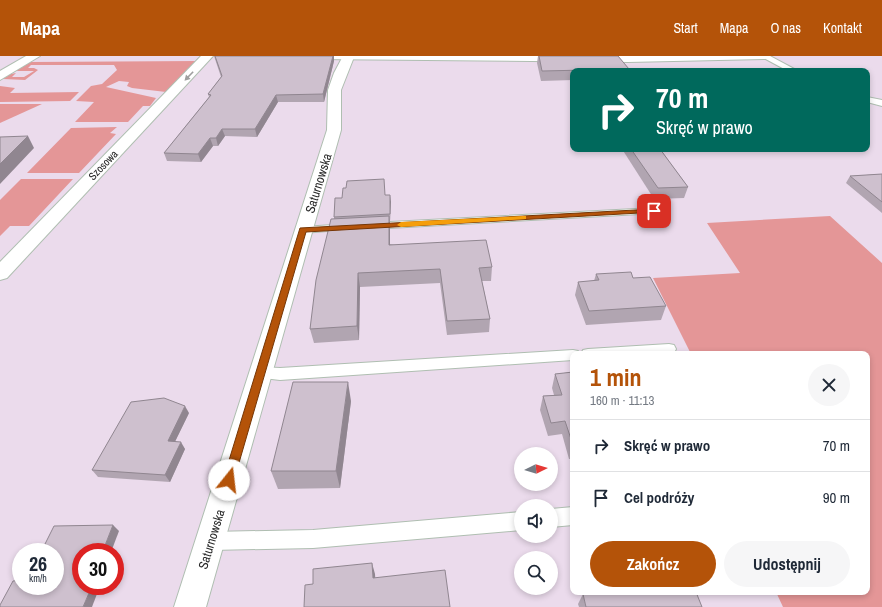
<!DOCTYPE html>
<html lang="pl">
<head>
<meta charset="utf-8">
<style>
	:root { --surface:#fff; --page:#f6f6f7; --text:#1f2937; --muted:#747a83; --line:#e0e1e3; --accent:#b45309 }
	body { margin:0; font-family:"Archivo Narrow",sans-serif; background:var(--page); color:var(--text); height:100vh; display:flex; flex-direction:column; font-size:15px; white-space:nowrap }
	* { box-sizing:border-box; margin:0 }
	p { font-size:13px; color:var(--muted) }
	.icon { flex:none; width:22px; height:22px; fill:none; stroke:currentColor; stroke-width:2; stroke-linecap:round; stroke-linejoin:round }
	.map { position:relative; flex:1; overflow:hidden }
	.side { position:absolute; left:570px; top:295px; width:300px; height:244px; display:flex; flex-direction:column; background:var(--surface); border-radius:8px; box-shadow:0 2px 6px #0003 }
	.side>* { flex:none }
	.hud { position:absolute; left:570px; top:12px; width:300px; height:84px; border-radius:8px; box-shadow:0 2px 6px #0003; background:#00695c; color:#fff; overflow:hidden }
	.needle { width:26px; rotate:85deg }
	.tools { position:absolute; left:514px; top:391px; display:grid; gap:8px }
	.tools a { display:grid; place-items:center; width:44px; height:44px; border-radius:50%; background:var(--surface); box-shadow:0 2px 6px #0003; font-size:20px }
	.speed { position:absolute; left:12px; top:487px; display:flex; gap:8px; font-size:20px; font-weight:700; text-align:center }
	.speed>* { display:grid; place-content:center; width:52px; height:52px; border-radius:50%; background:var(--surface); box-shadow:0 2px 6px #0003; line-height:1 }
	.speed small { font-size:10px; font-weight:400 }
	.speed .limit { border:6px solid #d22; background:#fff; color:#111 }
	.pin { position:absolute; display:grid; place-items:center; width:34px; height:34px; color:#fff; margin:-17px; border-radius:8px; box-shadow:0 2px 6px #0006 }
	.me { position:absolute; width:44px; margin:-22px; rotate:16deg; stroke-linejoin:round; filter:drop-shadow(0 0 3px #0008) }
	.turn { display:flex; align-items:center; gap:14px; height:84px; padding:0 20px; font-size:18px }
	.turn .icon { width:52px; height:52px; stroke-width:2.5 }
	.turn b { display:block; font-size:28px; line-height:34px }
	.round { display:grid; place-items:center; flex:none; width:42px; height:42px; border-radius:21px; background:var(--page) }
	.headline { display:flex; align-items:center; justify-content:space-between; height:68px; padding:0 20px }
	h1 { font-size:24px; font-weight:800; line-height:30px; color:var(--accent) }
	.cta { display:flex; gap:8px; margin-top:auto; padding:8px 20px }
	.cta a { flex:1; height:46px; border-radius:24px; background:var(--accent); color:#fff; font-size:16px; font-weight:800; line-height:46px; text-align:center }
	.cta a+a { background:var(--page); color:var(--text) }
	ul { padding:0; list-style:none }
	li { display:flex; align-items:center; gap:12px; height:52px; padding:0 20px; border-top:1px solid var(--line) }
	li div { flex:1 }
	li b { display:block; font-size:15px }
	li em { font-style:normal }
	header { display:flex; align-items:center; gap:24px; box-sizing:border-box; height:56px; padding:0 20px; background:var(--accent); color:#fff }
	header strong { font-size:19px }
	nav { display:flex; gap:22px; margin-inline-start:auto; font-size:14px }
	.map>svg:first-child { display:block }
	.green { fill:#e49697 }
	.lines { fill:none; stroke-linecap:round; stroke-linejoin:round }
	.lane-casing { stroke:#afbeb1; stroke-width:2 }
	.street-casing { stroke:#afbeb1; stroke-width:2 }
	.secondary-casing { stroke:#afbeb1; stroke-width:2 }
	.lane { fill:#fff; fill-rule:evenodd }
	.street { fill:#fff; fill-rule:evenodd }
	.secondary { fill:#fff; fill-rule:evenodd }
	.wall { fill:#b1a5b1 }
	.shaded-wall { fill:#908690 }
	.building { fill:#cec0ce; stroke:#908690 }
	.oneway { fill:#9f9f9f }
	.route { fill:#b45309; stroke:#753606 }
	.slow { fill:#f59e0b }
	.labels { text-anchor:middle; stroke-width:4; stroke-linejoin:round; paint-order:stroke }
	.far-street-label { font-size:11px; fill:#2a2a2a; stroke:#fff }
	.street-label { font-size:13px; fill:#2a2a2a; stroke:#fff }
</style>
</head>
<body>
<header>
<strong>Mapa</strong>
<nav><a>Start</a><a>Mapa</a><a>O nas</a><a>Kontakt</a></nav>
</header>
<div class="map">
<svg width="882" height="551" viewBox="0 0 882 551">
	<rect width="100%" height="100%" fill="#ebdbec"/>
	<g class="green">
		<polygon points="199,5 166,36 132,32 127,30 129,26 119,25 106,31 156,42 150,50 143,50 128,66 75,66 94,46 76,45 91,30 102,28 117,14 114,9 31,9 28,12 34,12 38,14 25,24 3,23 11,18 16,17 12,21 24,21 34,15 16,15 31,6"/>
		<polygon points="0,30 15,32 10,37 79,36 70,45 0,46"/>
		<polygon points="0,48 42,48 0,67"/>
		<polygon points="117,71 110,77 116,78 79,117 27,117 71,72"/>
		<polygon points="21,123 73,123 29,170 10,170 0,180 0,144"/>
		<polygon points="830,160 882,207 882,551 783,551 776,536 867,536 867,298 691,298 653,222 740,217 707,167"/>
	</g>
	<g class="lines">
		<defs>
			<g id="lane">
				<polygon points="760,0 770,0 798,15 788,15"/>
				<polygon points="867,41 882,44 882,50 867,46"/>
				<polygon points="654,152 660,155 658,157 371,173 365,170 371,167"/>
				<polygon points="348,168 352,169 354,171 352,173 303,177 297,174 303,171"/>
				<polygon points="669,288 674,289 676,293 674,297 581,298 583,294 588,293"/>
				<polygon points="573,294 578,295 580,298 573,298 573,304 280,324 255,321 252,317 255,313 260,311 280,312"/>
				<polygon points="573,451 573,469 551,471 551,453"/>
				<polygon points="521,456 521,474 313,492 211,494 204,492 201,485 204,478 211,476 313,474"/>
			</g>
			<g id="street">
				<polygon points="26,0 40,0 0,24 0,15"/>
				<polygon points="201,0 213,0 7,222 0,224 0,206"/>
				<polygon points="343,0 354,1 341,34 341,74 206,551 174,551 327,74 328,34 334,17"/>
			</g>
			<polygon id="secondary" points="308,0 771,0 765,3 628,6 314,3"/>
		</defs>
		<use href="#lane" class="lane-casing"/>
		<use href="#street" class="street-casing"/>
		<use href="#secondary" class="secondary-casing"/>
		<use href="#lane" class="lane"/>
		<use href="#street" class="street"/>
		<use href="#secondary" class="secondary"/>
	</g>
	<g class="wall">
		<polygon points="214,0 334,0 334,5 324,46 278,46 257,81 225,80 218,90 213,90 201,106 167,105 164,97 209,41 208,38 221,21"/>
		<polygon points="538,0 618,0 629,13 628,15 573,15 573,24 541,25 537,7"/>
		<polygon points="622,93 660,93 688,131 684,142 654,143"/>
		<polygon points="882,118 882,157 846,127 850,120"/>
		<polygon points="390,139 390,188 492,211 491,225 482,225 490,263 489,276 447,279 440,227 360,231 359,284 314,287 310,273 334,163 334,161 342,142"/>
		<polygon points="596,218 633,222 666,250 661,264 586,269 575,239 578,226 594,225"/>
		<polygon points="573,316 573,403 569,403 562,378 548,380 540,354 543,340 554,339 552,332 555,318"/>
		<polygon points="351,345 340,432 278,433 271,415"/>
		<polygon points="189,357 175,385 185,393 170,426 98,421 92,414"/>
		<polygon points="583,538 702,551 579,551 578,548"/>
	</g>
	<g class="shaded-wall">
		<polygon points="333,0 334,0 334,5 324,46 323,38"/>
		<polygon points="276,39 278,46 257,81 255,73"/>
		<polygon points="222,73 225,80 218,90 216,82"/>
		<polygon points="28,80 34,92 0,128 0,108"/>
		<polygon points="210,82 213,90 201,106 198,98"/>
		<polygon points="390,139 391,146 390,165"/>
		<polygon points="389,160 390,174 390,202 389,189"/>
		<polygon points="358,217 360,231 359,284 357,270"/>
		<polygon points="348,326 351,345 340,432 336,415"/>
		<polygon points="185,350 189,357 172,392 168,385"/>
		<polygon points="181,386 185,393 170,426 165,419"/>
		<polygon points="113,469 119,475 111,496 106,496 104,492"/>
		<polygon points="372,507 375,518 376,533 373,522"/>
		<polygon points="92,530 100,530 92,551 83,551"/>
	</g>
	<g class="building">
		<polygon points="215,0 333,0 323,38 276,39 255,73 222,73 216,82 210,82 198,98 164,97 211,39 208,38 222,20"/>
		<polygon points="539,0 618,0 629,13 542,15"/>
		<polygon points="28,80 0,108 0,81"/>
		<polygon points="631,93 660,93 688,131 658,132"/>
		<polygon points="882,118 882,146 850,120"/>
		<polygon points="384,123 385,139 390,139 390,158 334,161 335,142 342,142 343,132 346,132 347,125"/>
		<polygon points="389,160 389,189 486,184 492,211 479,212 490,263 447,265 440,213 358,217 357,270 310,273 316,224 331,163"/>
		<polygon points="631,216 633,222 650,221 666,250 589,255 578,226 599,224 596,218"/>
		<polygon points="573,316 573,389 565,365 551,367 543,340 562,339 555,318"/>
		<polygon points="293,326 348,326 336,415 271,415"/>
		<polygon points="164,342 185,350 168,385 181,386 165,419 92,414 131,346"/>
		<polygon points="113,469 104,492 107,492 106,496 81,496 81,530 92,530 83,551 0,551 0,549 13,525 21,524 21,530 55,530 55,496 41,496 54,470"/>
		<polygon points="372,507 373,522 445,514 450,551 304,551 305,529 313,528 313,513"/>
		<polygon points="599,536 696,536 702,551 586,551 583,538"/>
	</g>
	<defs><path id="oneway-solid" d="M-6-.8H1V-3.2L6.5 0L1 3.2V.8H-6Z"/></defs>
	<use class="oneway" href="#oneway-solid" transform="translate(189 20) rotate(134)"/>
	<polygon class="route" points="654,153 658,155 657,156 306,176 234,424 233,428 229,429 225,428 223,424 300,172"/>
	<polygon class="slow" points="523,160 526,160 526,163 401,171 397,169 401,166"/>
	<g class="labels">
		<g class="far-street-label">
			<text transform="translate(103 109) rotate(-46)" y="4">Szosowa</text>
		</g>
		<g class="street-label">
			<text transform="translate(318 127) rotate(-73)" y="5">Saturnowska</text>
			<text transform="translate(211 483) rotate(-73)" y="5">Saturnowska</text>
		</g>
	</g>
</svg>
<div class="tools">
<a><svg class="needle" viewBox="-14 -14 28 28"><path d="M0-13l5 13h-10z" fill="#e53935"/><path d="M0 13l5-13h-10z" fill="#747a83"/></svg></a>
<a><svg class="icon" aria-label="sound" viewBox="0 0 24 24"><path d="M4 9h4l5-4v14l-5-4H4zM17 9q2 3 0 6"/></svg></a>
<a><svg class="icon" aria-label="search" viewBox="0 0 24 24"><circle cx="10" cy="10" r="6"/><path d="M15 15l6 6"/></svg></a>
</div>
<div class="speed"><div>26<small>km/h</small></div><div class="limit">30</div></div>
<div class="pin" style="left:654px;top:155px;background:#d93025"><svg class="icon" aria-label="arrive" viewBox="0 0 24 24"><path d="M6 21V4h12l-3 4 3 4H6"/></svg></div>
<svg class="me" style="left:229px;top:424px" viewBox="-20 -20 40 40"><circle r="19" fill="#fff"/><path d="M0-13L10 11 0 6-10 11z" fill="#b45309"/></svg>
<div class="hud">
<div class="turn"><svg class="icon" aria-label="right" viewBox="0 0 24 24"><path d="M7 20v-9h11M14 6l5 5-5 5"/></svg><div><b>70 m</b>Skręć w prawo</div></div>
</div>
<section class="side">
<div class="headline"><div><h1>1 min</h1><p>160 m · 11:13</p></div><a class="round"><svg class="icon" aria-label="close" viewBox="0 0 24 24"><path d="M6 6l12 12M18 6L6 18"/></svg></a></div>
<ul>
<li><svg class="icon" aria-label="right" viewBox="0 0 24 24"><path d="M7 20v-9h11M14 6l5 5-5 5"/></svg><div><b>Skręć w prawo</b></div><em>70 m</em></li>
<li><svg class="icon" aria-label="arrive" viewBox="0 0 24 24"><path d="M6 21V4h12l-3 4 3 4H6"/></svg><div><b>Cel podróży</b></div><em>90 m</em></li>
</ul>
<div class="cta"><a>Zakończ</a><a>Udostępnij</a></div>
</section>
</div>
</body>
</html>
